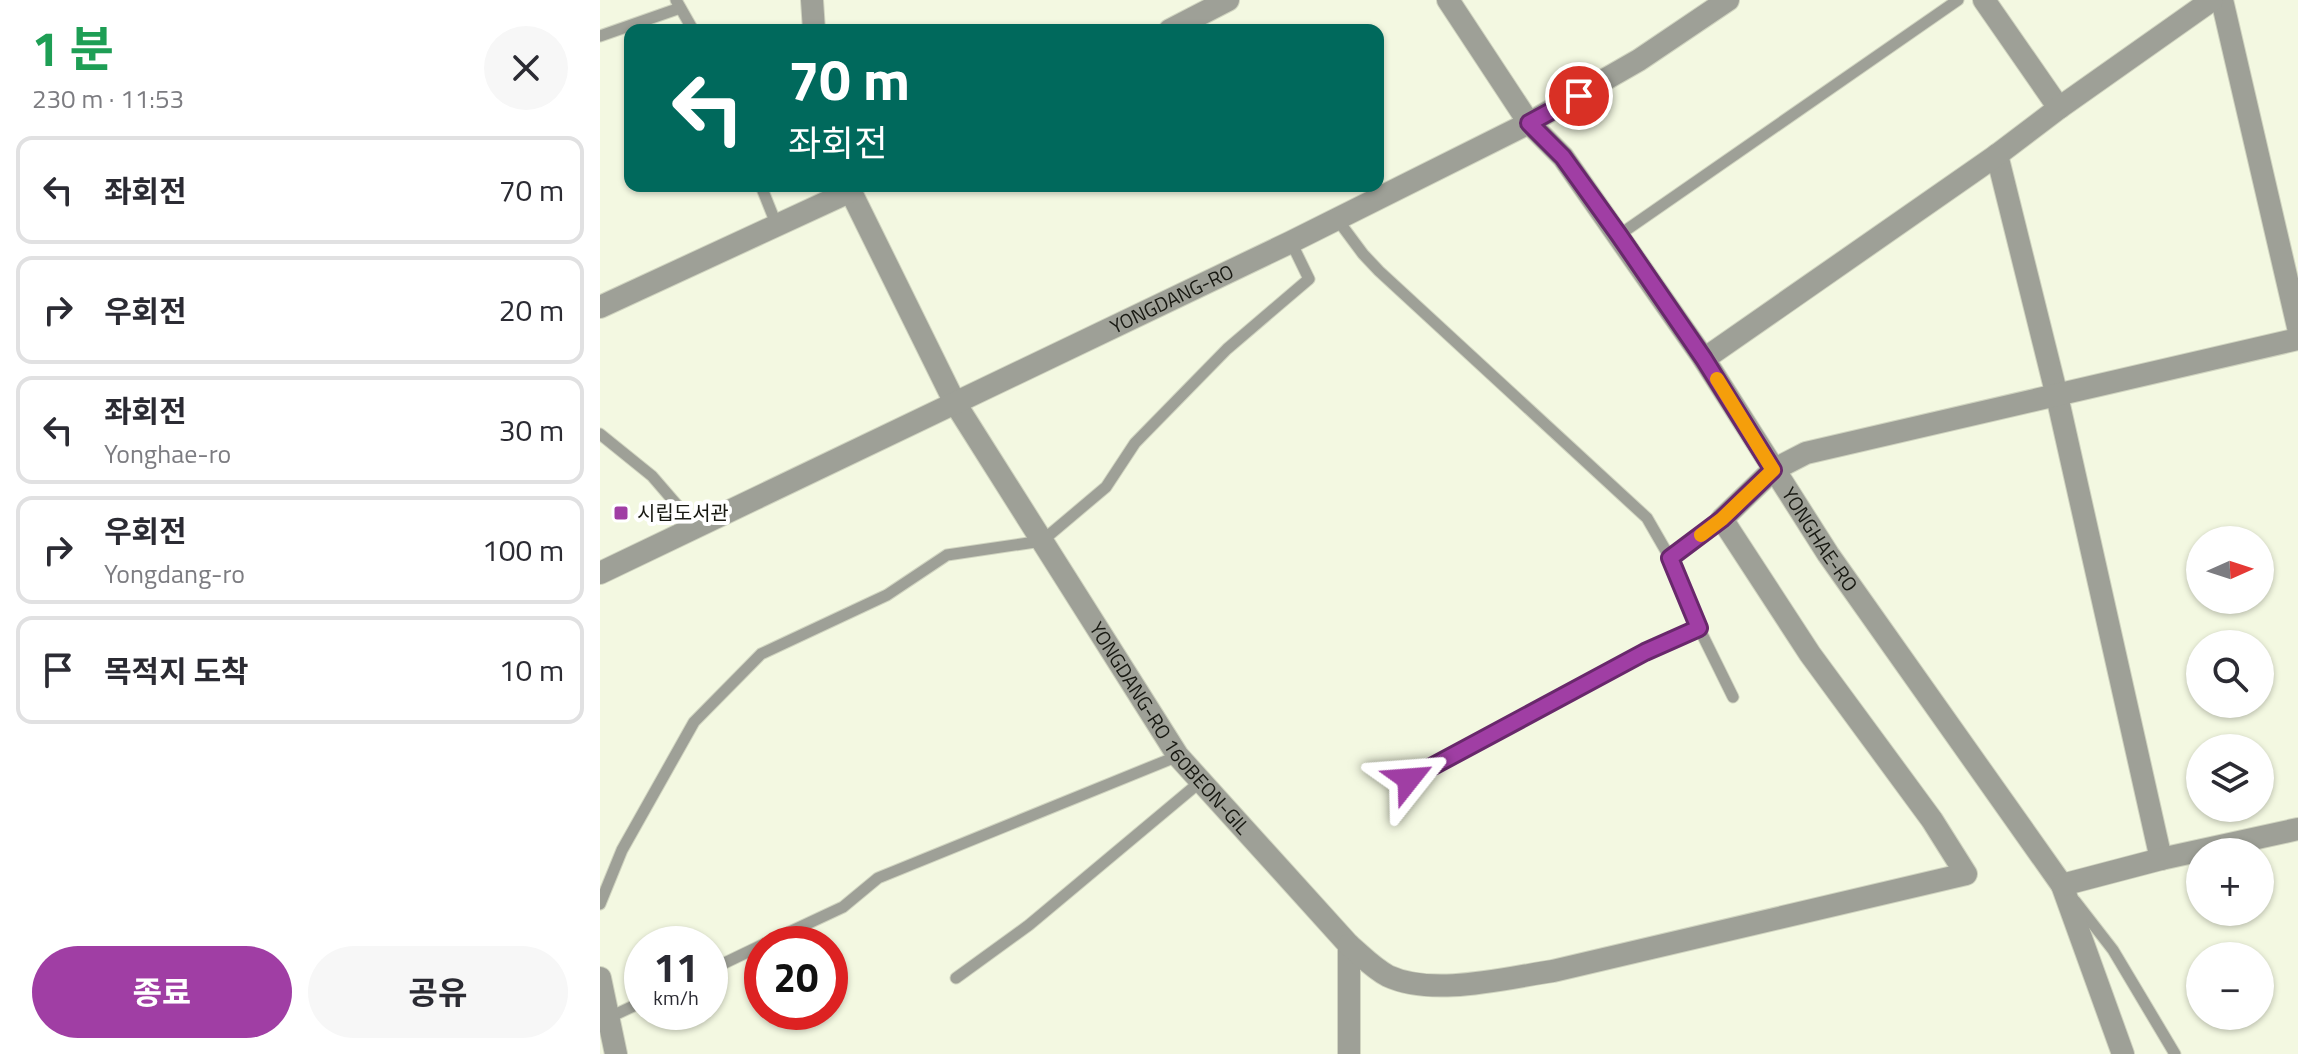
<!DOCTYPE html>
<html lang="ko">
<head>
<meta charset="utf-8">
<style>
	:root { --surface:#fff; --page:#f7f7f7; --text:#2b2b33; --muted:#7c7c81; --line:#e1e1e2; --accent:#a03ea4 }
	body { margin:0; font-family:"Titillium Web","Noto Sans KR",sans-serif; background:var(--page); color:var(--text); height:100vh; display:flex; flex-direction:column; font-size:30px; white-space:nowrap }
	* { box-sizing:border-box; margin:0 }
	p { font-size:26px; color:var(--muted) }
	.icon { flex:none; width:44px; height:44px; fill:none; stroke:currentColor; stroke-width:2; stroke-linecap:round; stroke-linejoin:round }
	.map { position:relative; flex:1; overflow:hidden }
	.details { display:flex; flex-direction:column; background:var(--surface); width:600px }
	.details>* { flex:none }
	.guide { position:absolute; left:24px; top:24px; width:760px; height:168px; border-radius:16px; box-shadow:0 2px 6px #0004; background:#00695c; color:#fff; overflow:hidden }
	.needle { width:52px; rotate:87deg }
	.buttons { position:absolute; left:1586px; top:526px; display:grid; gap:16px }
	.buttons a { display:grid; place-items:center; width:88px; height:88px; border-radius:50%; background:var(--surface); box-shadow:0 2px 6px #0004; font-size:40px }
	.speed { position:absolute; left:24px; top:926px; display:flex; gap:16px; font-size:40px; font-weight:700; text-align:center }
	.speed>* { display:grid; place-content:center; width:104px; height:104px; border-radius:50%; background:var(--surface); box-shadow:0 2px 6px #0004; line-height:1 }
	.speed small { font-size:20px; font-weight:400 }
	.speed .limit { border:12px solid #d22; background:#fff; color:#111 }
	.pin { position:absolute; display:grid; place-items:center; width:68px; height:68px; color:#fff; margin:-34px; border:4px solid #fff; border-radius:50%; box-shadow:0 2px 8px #0007 }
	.me { position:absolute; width:88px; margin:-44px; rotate:62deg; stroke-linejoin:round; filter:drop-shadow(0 0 6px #0008) }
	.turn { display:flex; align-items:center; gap:28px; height:168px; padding:0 32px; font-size:36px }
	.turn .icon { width:104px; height:104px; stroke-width:2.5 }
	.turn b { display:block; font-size:56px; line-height:68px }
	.round { display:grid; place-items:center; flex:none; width:84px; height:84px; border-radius:42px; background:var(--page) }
	.headline { display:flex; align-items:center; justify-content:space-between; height:136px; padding:0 32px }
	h1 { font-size:48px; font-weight:700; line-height:60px; color:#1e9e55 }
	.action { display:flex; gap:16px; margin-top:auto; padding:16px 32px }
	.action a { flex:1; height:92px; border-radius:48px; background:var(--accent); color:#fff; font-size:32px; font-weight:700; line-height:92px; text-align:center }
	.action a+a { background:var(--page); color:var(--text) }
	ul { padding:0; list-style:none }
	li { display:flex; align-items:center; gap:24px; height:108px; margin:0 16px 12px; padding:0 16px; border:4px solid var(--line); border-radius:16px }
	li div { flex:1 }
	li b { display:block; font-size:30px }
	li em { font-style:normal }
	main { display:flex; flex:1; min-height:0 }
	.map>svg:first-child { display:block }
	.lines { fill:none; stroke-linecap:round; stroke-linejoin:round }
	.service-casing { stroke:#d0d4c0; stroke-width:13 }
	.minor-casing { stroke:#d0d4c0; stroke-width:24 }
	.tertiary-casing { stroke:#d0d4c0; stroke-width:24 }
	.service { stroke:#9ea097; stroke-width:11 }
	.minor { stroke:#9ea097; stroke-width:22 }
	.tertiary { stroke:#9ea097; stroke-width:22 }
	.route-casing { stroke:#68286b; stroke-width:20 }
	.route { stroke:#a03ea4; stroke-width:14 }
	.slow { stroke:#f59e0b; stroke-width:14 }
	.poi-dot { fill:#a03ea4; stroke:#fff; stroke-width:3 }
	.labels { text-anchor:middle; stroke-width:8; stroke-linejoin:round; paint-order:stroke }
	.street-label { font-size:20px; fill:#181912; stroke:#fff }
	.poi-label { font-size:20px; fill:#181912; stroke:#fff; text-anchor:start }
</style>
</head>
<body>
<main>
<section class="details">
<div class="headline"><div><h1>1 분</h1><p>230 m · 11:53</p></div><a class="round"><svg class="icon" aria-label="close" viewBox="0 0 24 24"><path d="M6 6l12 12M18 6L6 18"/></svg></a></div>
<ul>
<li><svg class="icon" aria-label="left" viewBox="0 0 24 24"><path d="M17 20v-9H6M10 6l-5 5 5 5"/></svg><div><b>좌회전</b></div><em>70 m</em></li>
<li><svg class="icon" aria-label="right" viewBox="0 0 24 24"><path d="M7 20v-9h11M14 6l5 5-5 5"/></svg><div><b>우회전</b></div><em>20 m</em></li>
<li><svg class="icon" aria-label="left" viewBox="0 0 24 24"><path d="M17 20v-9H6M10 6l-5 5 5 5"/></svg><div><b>좌회전</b><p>Yonghae-ro</p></div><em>30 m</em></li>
<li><svg class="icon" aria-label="right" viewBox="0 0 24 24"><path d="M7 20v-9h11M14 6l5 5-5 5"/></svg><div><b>우회전</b><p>Yongdang-ro</p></div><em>100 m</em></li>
<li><svg class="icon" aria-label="arrive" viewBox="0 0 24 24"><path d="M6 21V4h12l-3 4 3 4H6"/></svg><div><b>목적지 도착</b></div><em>10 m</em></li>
</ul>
<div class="action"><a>종료</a><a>공유</a></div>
</section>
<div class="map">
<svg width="1698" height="1054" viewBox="0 0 1698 1054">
	<rect width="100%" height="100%" fill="#f3f8e1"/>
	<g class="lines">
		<defs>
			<g id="service">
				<polyline points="76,0 93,30"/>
				<polyline points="0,36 80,8"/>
				<polyline points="161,186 177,226"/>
				<polyline points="737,219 763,254 779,271 1047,518 1070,558"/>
				<polyline points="1019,235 1358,0"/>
				<polyline points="0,434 52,476 96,527"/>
				<polyline points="1122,519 1070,558 1099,628 1133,697"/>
				<polyline points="809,779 1045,652 1099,628"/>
				<polyline points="1475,901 1513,950 1575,1054"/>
				<polyline points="0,904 22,850 94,722 161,654 287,595 347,555 442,541 506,487 535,443 627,349 709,279 691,242"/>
				<polyline points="164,944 243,907 278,878 578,756"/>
				<polyline points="110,970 162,945"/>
				<polyline points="356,978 429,925 600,782"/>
				<polyline points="8,1018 42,1002"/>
			</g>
			<g id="minor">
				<polyline points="212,0 214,30"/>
				<path id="s1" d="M848,0l81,123 34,34 141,202 124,195 234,331 61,169"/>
				<polyline points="1384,0 1459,108"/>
				<polyline points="1622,0 1698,327"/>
				<polyline points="570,30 628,0"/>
				<polyline points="1397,155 1457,396 1561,859"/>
				<path id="s2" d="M248,186l107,217 223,353 171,189v109"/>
				<polyline points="0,307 251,191"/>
				<polyline points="1104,359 1397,155 1459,108 1612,0"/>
				<polyline points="1462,885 1561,859 1698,829"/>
				<path d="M749,945c13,11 24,23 39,31 45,21 117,2 165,-5l413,-97 -34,-54 -122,-166 -88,-135 51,-49 33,-17 492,-114"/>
				<polyline points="0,978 16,1054"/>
			</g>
			<g id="tertiary">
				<path id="s3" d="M0,573l691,-331 238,-119 110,-63 89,-60"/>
			</g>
		</defs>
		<use href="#service" class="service-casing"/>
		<use href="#minor" class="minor-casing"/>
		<use href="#tertiary" class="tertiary-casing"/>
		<use href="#service" class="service"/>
		<use href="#minor" class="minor"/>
		<use href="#tertiary" class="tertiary"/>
	</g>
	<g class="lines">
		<defs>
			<polyline id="route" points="809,779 1045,652 1099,628 1070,558 1122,519 1173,470 1104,359 1019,235 963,157 929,123 979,96"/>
		</defs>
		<use href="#route" class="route-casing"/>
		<use href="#route" class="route"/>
		<polyline class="slow" points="1101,535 1122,519 1173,470 1117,379"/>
	</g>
	<rect class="poi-dot" x="13" y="505" width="16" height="16" rx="4"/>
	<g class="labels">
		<g class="street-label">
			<text dy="7" stroke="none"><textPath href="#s3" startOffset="634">YONGDANG-RO</textPath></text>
			<text dy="7" stroke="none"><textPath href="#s1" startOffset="656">YONGHAE-RO</textPath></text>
			<text dy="7" stroke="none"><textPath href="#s2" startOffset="632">YONGDANG-RO 160BEON-GIL</textPath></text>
		</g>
		<g class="poi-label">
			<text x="37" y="520">시립도서관</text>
		</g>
	</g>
</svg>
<div class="buttons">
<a><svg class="needle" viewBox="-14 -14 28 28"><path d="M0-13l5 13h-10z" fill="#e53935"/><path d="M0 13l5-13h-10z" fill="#7c7c81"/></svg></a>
<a><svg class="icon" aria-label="search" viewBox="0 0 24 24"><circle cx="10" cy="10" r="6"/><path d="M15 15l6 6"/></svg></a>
<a><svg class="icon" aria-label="layers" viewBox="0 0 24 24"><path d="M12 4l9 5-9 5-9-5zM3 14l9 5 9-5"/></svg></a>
<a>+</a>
<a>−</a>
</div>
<div class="speed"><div>11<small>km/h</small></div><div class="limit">20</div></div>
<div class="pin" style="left:979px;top:96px;background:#d93025"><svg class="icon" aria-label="arrive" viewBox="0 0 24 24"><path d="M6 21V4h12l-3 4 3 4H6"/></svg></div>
<svg class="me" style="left:809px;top:779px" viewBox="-20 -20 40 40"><path d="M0-17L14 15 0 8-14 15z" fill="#a03ea4" stroke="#fff" stroke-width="4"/></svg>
<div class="guide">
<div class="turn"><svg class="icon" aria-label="left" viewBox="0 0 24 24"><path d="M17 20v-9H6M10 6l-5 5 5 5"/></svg><div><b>70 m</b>좌회전</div></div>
</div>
</div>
</main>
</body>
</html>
